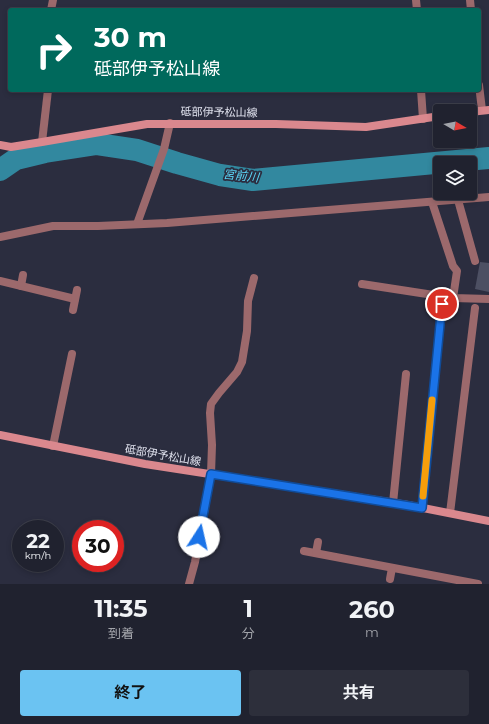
<!DOCTYPE html>
<html lang="ja">
<head>
<meta charset="utf-8">
<style>
	:root { --surface:#20222f; --page:#2d2f3b; --text:#f1f3f6; --muted:#a2a4aa; --line:#3d3f4b; --accent:#6bc3f2 }
	body { margin:0; font-family:Montserrat,"Noto Sans JP",sans-serif; background:var(--page); color:var(--text); height:100vh; display:flex; flex-direction:column; font-size:15px; white-space:nowrap }
	* { box-sizing:border-box; margin:0 }
	p { font-size:13px; color:var(--muted) }
	.icon { flex:none; width:22px; height:22px; fill:none; stroke:currentColor; stroke-width:2; stroke-linecap:round; stroke-linejoin:round }
	.map { position:relative; height:584px; overflow:hidden }
	.details { display:flex; flex-direction:column; background:var(--surface); flex:1 }
	.details>* { flex:none }
	.top-card { position:absolute; left:8px; top:8px; width:473px; height:84px; border-radius:4px; box-shadow:0 2px 6px #0003,0 0 0 1px var(--line); background:#00695c; color:#fff; overflow:hidden }
	.needle { width:26px; rotate:100deg }
	.tools { position:absolute; left:433px; top:104px; display:grid; gap:8px }
	.tools a { display:grid; place-items:center; width:44px; height:44px; border-radius:4px; background:var(--surface); box-shadow:0 2px 6px #0003,0 0 0 1px var(--line); font-size:20px }
	.speed { position:absolute; left:12px; top:520px; display:flex; gap:8px; font-size:20px; font-weight:700; text-align:center }
	.speed>* { display:grid; place-content:center; width:52px; height:52px; border-radius:50%; background:var(--surface); box-shadow:0 2px 6px #0003,0 0 0 1px var(--line); line-height:1 }
	.speed small { font-size:10px; font-weight:400 }
	.speed .limit { border:6px solid #d22; background:#fff; color:#111 }
	.pin { position:absolute; display:grid; place-items:center; width:34px; height:34px; color:#fff; margin:-17px; border:2px solid #fff; border-radius:50%; box-shadow:0 1px 4px #0007 }
	.me { position:absolute; width:44px; margin:-22px; rotate:10deg; stroke-linejoin:round; filter:drop-shadow(0 0 3px #0008) }
	.turn { display:flex; align-items:center; gap:14px; height:84px; padding:0 20px; font-size:18px }
	.turn .icon { width:52px; height:52px; stroke-width:2.5 }
	.turn b { display:block; font-size:28px; line-height:34px }
	.eta { display:flex; justify-content:space-evenly; align-items:center; height:68px; text-align:center }
	.eta b { font-size:24px; font-weight:700; line-height:28px }
	.action { display:flex; gap:8px; margin-top:auto; padding:8px 20px }
	.action a { flex:1; height:46px; border-radius:4px; background:var(--accent); color:#111; font-size:16px; font-weight:700; line-height:46px; text-align:center }
	.action a+a { background:var(--page); color:var(--text) }
	.map>svg:first-child { display:block }
	.lines { fill:none; stroke-linecap:round; stroke-linejoin:round }
	.river { stroke:#32889f; stroke-width:22 }
	.building { fill:#4d5063 }
	.minor { stroke:#9c696c; stroke-width:8 }
	.secondary { stroke:#da888e; stroke-width:8 }
	.route-casing { stroke:#114b97; stroke-width:10 }
	.route { stroke:#1a73e8; stroke-width:7 }
	.slow { stroke:#f59e0b; stroke-width:7 }
	.labels { text-anchor:middle; stroke-width:3.5; stroke-linejoin:round; paint-order:stroke }
	.street-label { font-size:11px; fill:#e0e2ee; stroke:#2b2d3f }
	.water-label { font-size:12px; font-style:italic; fill:#5bd6f8; stroke:#2b2d3f }
</style>
</head>
<body>
<div class="map">
<svg width="489" height="584" viewBox="0 0 489 584">
	<rect width="100%" height="100%" fill="#2b2d3f"/>
	<g class="lines">
		<polyline class="river" points="0,170 16,159 45,152 97,144 137,150 177,163 220,175 253,180 489,158"/>
	</g>
	<polygon class="building" points="480,262 489,263 489,292 475,289"/>
	<g class="lines">
		<g class="minor">
			<polyline points="416,0 417,10"/>
			<polyline points="470,0 471,10"/>
			<polyline points="51,10 53,0"/>
			<polyline points="479,85 482,110"/>
			<polyline points="421,90 423,119"/>
			<polyline points="42,142 48,90"/>
			<polyline points="458,200 475,261"/>
			<polyline points="432,202 453,266 457,271 453,298"/>
			<polyline points="137,224 164,149 170,123"/>
			<polyline points="0,237 53,226 98,226 167,223 489,197"/>
			<polyline points="0,281 75,299"/>
			<polyline points="362,284 453,298 489,299"/>
			<polyline points="21,286 23,275"/>
			<polyline points="429,302 452,306"/>
			<polyline points="73,310 77,290"/>
			<polyline points="53,446 72,354"/>
			<polyline points="393,503 406,374"/>
			<polyline points="422,508 442,304"/>
			<polyline points="450,513 475,308"/>
			<polyline points="304,551 478,584"/>
			<polyline points="316,553 318,542"/>
			<polyline points="390,579 392,568"/>
			<polyline points="189,584 195,562 211,474 212,445 210,413 211,404 219,393 237,372 242,362 247,331 248,301 254,278"/>
		</g>
		<g class="secondary">
			<polyline points="470,112 489,110"/>
			<polyline points="0,145 11,147 42,142 147,124 276,124 366,127 440,116"/>
			<polyline points="0,435 145,464 408,505 489,521"/>
		</g>
	</g>
	<g class="lines">
		<defs>
			<polyline id="route" points="199,537 211,474 422,508 442,304"/>
		</defs>
		<use href="#route" class="route-casing"/>
		<use href="#route" class="route"/>
		<polyline class="slow" points="423,496 432,400"/>
	</g>
	<g class="labels">
		<g class="street-label">
			<text transform="translate(219 112) rotate(1)" y="4">砥部伊予松山線</text>
			<text transform="translate(163 455) rotate(10)" y="4">砥部伊予松山線</text>
		</g>
		<g class="water-label">
			<text transform="translate(241 176) rotate(6)" y="4">宮前川</text>
		</g>
	</g>
</svg>
<div class="tools">
<a><svg class="needle" viewBox="-14 -14 28 28"><path d="M0-13l5 13h-10z" fill="#e53935"/><path d="M0 13l5-13h-10z" fill="#a2a4aa"/></svg></a>
<a><svg class="icon" aria-label="layers" viewBox="0 0 24 24"><path d="M12 4l9 5-9 5-9-5zM3 14l9 5 9-5"/></svg></a>
</div>
<div class="speed"><div>22<small>km/h</small></div><div class="limit">30</div></div>
<div class="pin" style="left:442px;top:304px;background:#d93025"><svg class="icon" aria-label="arrive" viewBox="0 0 24 24"><path d="M6 21V4h12l-3 4 3 4H6"/></svg></div>
<svg class="me" style="left:199px;top:537px" viewBox="-20 -20 40 40"><circle r="19" fill="#fff"/><path d="M0-13L10 11 0 6-10 11z" fill="#1a73e8"/></svg>
<div class="top-card">
<div class="turn"><svg class="icon" aria-label="right" viewBox="0 0 24 24"><path d="M7 20v-9h11M14 6l5 5-5 5"/></svg><div><b>30 m</b>砥部伊予松山線</div></div>
</div>
</div>
<section class="details">
<div class="eta">
<div><b>11:35</b><p>到着</p></div>
<div><b>1</b><p>分</p></div>
<div><b>260</b><p>m</p></div>
</div>
<div class="action"><a>終了</a><a>共有</a></div>
</section>
</body>
</html>
